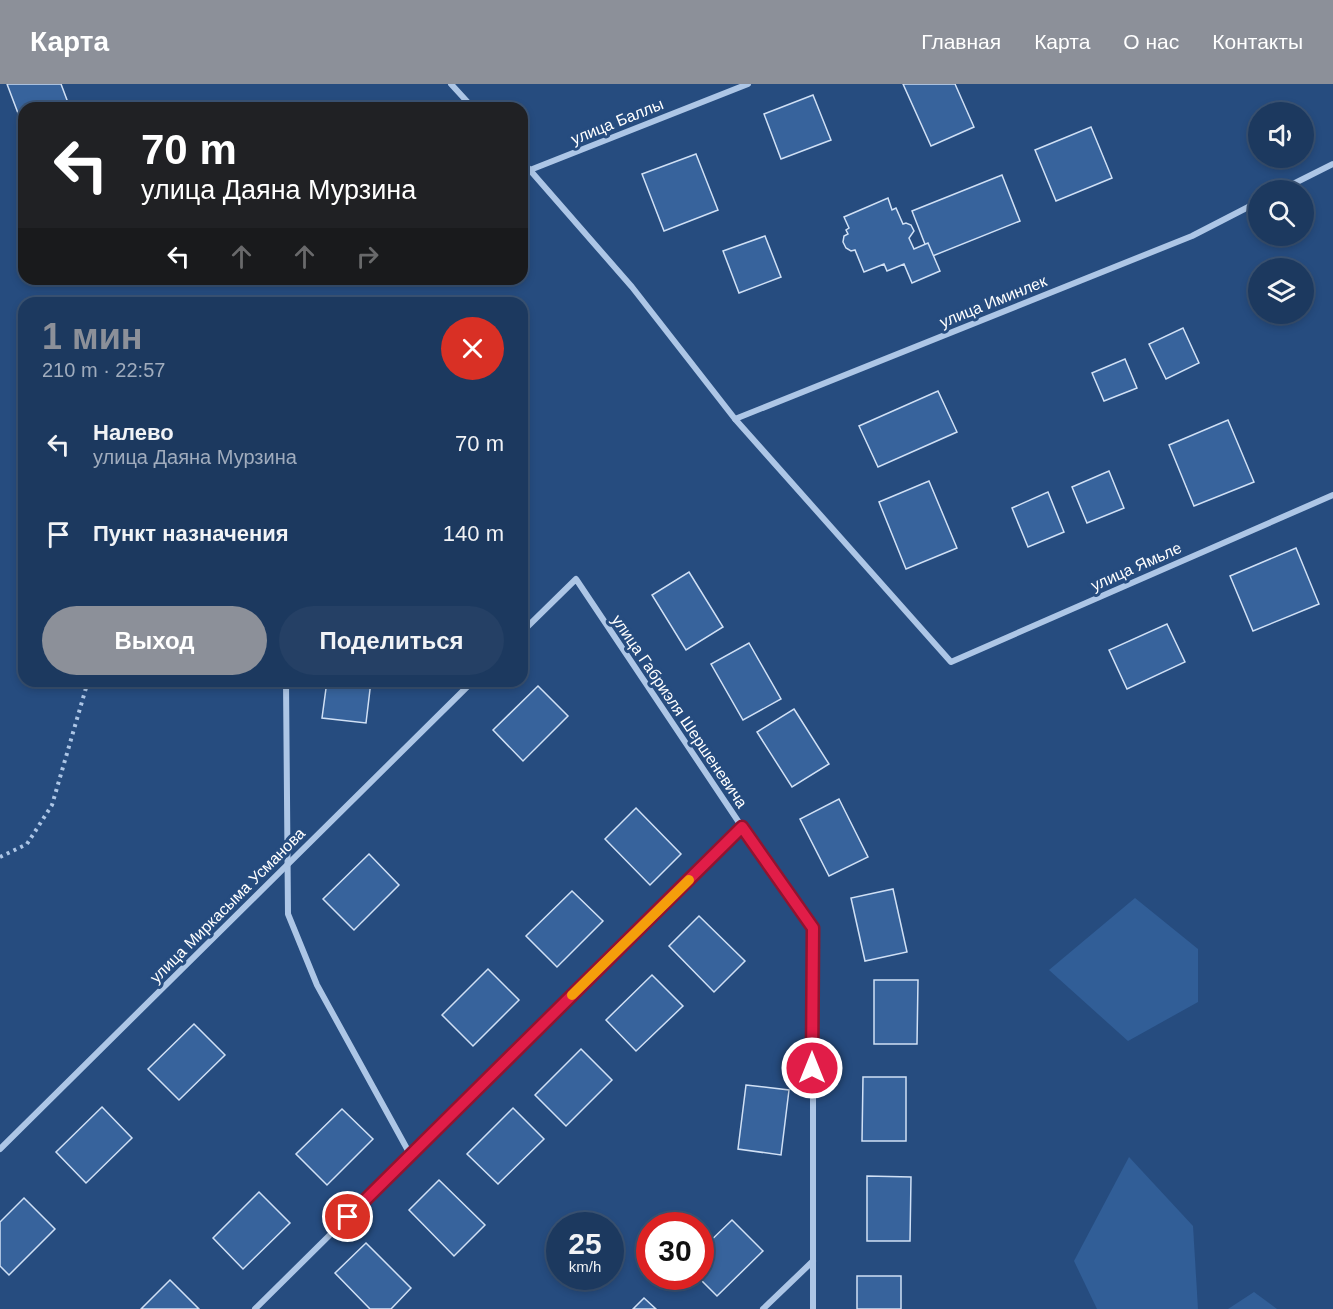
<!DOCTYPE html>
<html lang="ru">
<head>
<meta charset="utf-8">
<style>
	:root { --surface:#1c395f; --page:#254065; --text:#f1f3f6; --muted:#a0acbd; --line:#3a5374; --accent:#8c9099 }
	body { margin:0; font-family:Arial,sans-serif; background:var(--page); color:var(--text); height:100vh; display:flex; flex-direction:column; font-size:22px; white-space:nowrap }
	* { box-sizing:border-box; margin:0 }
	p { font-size:20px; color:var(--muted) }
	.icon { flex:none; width:33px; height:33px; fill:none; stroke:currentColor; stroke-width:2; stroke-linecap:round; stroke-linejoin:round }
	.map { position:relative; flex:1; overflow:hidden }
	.details { position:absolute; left:18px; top:213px; width:510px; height:390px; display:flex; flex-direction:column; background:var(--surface); border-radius:18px; box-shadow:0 3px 9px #0003,0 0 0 2px var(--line) }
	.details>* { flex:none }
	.guide { position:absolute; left:18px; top:18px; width:510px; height:183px; border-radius:18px; box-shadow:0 3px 9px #0003,0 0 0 2px var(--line); background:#202124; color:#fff; overflow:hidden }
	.fabs { position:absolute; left:1248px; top:18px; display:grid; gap:12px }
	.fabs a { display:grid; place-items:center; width:66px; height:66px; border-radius:50%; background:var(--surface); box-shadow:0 3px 9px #0003,0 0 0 2px var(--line); font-size:30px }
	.speed { position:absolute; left:546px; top:1128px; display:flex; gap:12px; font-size:30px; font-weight:700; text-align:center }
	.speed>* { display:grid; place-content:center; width:78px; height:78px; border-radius:50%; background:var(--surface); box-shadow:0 3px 9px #0003,0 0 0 2px var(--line); line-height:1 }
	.speed small { font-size:15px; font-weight:400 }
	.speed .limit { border:9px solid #d22; background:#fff; color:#111 }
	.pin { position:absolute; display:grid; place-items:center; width:51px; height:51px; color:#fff; margin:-26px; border:3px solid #fff; border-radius:50%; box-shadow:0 2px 6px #0007 }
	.me { position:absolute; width:66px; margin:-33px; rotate:0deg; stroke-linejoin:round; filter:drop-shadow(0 0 4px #0008) }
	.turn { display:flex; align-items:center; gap:21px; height:126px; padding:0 24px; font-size:27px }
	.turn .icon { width:78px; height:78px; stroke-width:2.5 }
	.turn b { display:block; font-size:42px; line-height:51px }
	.lanes { display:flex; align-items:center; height:57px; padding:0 24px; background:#0003; justify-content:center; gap:30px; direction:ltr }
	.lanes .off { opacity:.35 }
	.round { display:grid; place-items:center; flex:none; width:63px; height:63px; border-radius:32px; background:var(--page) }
	.overview { display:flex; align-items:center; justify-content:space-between; height:102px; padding:0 24px }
	h1 { font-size:36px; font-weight:700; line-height:45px; color:var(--accent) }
	.cta { display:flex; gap:12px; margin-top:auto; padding:12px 24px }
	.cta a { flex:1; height:69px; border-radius:36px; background:var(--accent); color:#fff; font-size:24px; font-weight:700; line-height:69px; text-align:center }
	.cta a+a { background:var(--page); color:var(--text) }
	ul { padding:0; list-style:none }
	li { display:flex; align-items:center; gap:18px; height:90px; padding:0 24px }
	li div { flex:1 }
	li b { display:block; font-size:22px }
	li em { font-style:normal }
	header { display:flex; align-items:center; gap:36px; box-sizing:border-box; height:84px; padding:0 30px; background:var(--accent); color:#fff }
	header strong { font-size:28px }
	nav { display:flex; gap:33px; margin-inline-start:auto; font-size:21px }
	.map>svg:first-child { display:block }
	.green { fill:#315e97 }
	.building { fill:#37639c; stroke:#d0e0f5; stroke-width:1.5 }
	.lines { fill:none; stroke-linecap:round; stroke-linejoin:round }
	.path { stroke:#adc6e6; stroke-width:4; stroke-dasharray:3 4.5; stroke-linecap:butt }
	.minor { stroke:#adc6e6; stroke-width:6 }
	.route-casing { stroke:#92132f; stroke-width:15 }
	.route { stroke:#e11d48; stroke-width:10 }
	.slow { stroke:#f59e0b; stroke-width:10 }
	.labels { text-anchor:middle; stroke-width:6; stroke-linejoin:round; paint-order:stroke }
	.street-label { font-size:16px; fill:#fff; stroke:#264c7f }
</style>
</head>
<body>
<header>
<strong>Карта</strong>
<nav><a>Главная</a><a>Карта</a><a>О нас</a><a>Контакты</a></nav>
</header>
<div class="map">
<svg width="1333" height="1225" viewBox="0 0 1333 1225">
	<rect width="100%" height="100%" fill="#264c7f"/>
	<g class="green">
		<polygon points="1135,814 1198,865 1198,918 1128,957 1049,886"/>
		<polygon points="1129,1073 1193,1142 1198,1225 1097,1225 1074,1177"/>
		<polygon points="1254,1208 1277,1225 1228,1225"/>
	</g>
	<g class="building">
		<polygon points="7,0 61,0 70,24 24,24 24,45"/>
		<polygon points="903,0 955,0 974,43 931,62"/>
		<polygon points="813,11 831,56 781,75 764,30"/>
		<polygon points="1091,43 1112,94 1056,117 1035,66"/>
		<polygon points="696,70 718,126 664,147 642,90"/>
		<polygon points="1002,91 1020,137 930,173 912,127"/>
		<polygon points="888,114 892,126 896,124 903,140 906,139 911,141 914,147 909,154 914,165 928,159 940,187 912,199 904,180 887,187 884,180 864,188 855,166 851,167 846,164 843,158 844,152 848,150 846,146 849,144 844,133"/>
		<polygon points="765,152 781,193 739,209 723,167"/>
		<polygon points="1183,244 1199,279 1166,295 1149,260"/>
		<polygon points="1125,275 1137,304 1104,317 1092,289"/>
		<polygon points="938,307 957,348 878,383 859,342"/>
		<polygon points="1228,336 1254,398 1194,422 1169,361"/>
		<polygon points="1109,387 1124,424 1087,439 1072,403"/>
		<polygon points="929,397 957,464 906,485 879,418"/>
		<polygon points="1048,408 1064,448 1028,463 1012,424"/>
		<polygon points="1296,464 1319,520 1253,547 1230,492"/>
		<polygon points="689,488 723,543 686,566 652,511"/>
		<polygon points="1167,540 1185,578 1127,605 1109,566"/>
		<polygon points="749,559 781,615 743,636 711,580"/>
		<polygon points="327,597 371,597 366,639 322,634"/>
		<polygon points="538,602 568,632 523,677 493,646"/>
		<polygon points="794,625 829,680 792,703 757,648"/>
		<polygon points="839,715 868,773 829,792 800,735"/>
		<polygon points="636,724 681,770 650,801 605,755"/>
		<polygon points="369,770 399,801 354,846 323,815"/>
		<polygon points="893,805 907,868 865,877 851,814"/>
		<polygon points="572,807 603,837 557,883 526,852"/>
		<polygon points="699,832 745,877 714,908 669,862"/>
		<polygon points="488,885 519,916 473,962 442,931"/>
		<polygon points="652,891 683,922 636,967 606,936"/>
		<polygon points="874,896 918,896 917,960 874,960"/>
		<polygon points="194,940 225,971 179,1016 148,985"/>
		<polygon points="581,965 612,996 566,1042 535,1011"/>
		<polygon points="863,993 906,993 906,1057 862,1057"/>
		<polygon points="746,1001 789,1006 781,1071 738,1065"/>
		<polygon points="102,1023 132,1054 86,1099 56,1068"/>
		<polygon points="513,1024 544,1055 498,1100 467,1070"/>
		<polygon points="342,1025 373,1055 327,1101 296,1070"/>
		<polygon points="867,1092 911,1093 910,1157 867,1157"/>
		<polygon points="439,1096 485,1141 454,1172 409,1126"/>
		<polygon points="259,1108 290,1139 243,1185 213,1154"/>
		<polygon points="24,1114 55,1145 9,1191 0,1182 0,1138"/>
		<polygon points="732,1136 763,1167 717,1212 697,1192 700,1192 700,1167"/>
		<polygon points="366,1159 411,1204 391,1225 370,1225 335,1189"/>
		<rect x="857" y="1192" width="44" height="33"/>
		<polygon points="170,1196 199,1225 141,1225"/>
		<polygon points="644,1214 656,1225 633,1225"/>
	</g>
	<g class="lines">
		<polyline class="path" points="0,773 27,760 52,721 88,597"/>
		<g class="minor">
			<polyline points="451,0 473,24"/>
			<polyline points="522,77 632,203 735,335 951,578 1333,411"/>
			<polyline points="530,86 748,0"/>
			<polyline points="1281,106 1333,80"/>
			<polyline points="735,335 1192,152 1258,118"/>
			<polyline points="522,548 576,495 742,743 813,844 813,1225"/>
			<polyline points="286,597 288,830 317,901 411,1072"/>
			<polyline points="0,1065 473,597"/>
			<polyline points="255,1225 742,743"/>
			<polyline points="763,1225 813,1177"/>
		</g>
	</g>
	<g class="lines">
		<defs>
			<polyline id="route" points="348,1133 742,743 813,844 812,984"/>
		</defs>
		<use href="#route" class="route-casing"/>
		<use href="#route" class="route"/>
		<polyline class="slow" points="572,911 689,796"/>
	</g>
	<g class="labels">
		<g class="street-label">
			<text transform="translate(617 37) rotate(-22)" y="6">улица Баллы</text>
			<text transform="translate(993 217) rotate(-22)" y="6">улица Иминлек</text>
			<text transform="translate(1136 482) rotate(-24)" y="6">улица Ямьле</text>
			<text transform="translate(680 627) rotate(56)" y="6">улица Габриэля Шершеневича</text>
			<text transform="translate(227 821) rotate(-45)" y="6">улица Миркасыма Усманова</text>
		</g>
	</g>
</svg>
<div class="fabs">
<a><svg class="icon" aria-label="sound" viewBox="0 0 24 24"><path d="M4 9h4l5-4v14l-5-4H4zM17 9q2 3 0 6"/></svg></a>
<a><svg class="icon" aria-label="search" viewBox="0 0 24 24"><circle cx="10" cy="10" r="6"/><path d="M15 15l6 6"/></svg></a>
<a><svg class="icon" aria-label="layers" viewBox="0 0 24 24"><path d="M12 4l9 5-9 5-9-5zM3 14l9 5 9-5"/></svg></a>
</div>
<div class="speed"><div>25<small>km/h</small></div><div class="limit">30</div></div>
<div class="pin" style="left:348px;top:1133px;background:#d93025"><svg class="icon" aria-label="arrive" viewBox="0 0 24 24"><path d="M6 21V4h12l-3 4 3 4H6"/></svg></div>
<svg class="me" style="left:812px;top:984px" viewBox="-20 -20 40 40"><circle r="17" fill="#e11d48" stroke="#fff" stroke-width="3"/><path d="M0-11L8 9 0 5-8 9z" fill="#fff"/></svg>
<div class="guide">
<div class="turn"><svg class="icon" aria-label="left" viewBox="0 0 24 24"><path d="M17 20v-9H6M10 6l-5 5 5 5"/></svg><div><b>70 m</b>улица Даяна Мурзина</div></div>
<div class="lanes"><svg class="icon" aria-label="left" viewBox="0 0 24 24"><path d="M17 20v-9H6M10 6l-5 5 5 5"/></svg><svg class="icon off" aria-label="ahead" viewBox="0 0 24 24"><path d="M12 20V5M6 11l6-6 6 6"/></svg><svg class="icon off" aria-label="ahead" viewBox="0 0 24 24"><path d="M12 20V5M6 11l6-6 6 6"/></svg><svg class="icon off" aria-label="right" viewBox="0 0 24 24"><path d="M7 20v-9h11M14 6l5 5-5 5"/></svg></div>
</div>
<section class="details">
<div class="overview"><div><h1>1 мин</h1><p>210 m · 22:57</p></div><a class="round" style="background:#d93025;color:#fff"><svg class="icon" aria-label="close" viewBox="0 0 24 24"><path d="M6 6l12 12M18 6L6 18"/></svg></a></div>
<ul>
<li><svg class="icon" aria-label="left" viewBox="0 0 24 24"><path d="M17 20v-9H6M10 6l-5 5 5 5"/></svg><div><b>Налево</b><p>улица Даяна Мурзина</p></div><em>70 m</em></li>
<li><svg class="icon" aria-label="arrive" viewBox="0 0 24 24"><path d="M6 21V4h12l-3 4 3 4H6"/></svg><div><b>Пункт назначения</b></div><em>140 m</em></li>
</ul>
<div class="cta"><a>Выход</a><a>Поделиться</a></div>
</section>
</div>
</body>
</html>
